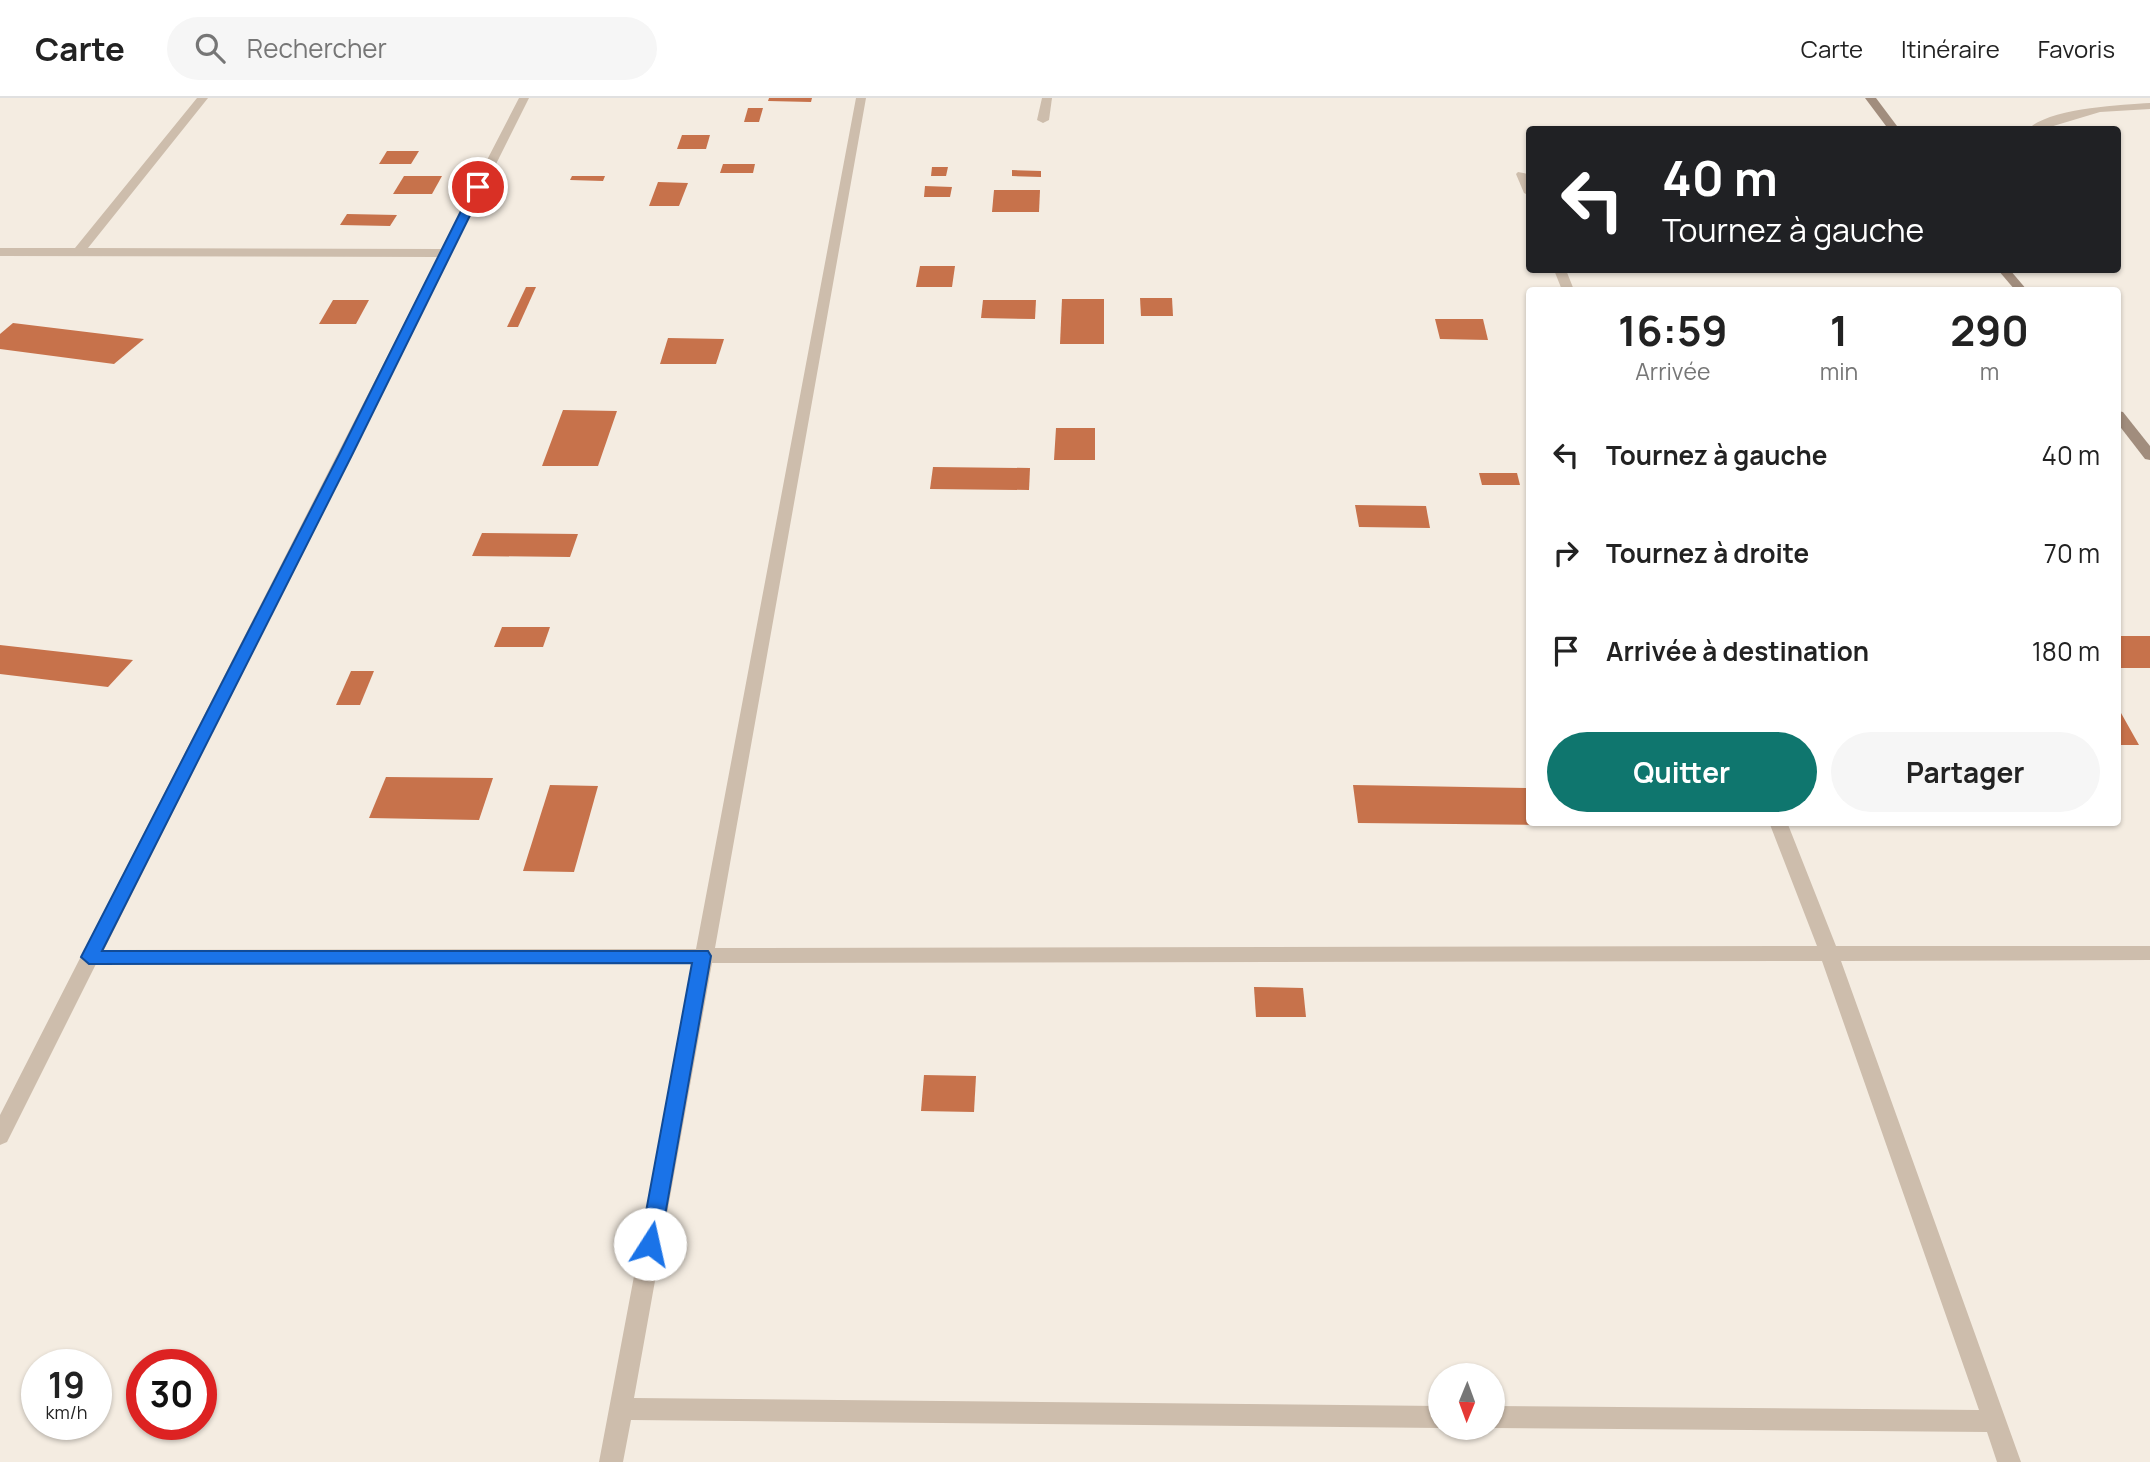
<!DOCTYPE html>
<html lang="fr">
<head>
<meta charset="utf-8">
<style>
	:root { --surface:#fff; --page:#f6f6f6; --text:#222; --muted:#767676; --line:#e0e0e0; --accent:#0f766e }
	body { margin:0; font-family:Manrope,sans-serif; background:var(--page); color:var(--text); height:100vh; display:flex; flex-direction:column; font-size:26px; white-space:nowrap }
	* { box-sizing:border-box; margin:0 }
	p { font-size:23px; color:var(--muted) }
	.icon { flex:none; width:38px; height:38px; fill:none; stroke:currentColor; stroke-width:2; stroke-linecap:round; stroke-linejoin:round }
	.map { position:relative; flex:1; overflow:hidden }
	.details { position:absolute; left:1526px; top:189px; width:595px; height:539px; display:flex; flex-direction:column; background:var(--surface); border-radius:7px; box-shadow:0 2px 5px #0004 }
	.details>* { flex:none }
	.guide { position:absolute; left:1526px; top:28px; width:595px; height:147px; border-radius:7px; box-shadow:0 2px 5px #0004; background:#202124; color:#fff; overflow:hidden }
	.needle { width:46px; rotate:181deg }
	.controls { position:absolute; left:1428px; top:1265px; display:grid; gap:14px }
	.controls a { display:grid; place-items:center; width:77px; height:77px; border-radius:50%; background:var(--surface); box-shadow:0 2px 5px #0004; font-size:35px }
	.speed { position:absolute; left:21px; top:1251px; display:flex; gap:14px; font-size:35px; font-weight:700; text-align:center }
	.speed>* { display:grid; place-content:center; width:91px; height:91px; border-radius:50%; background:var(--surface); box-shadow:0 2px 5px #0004; line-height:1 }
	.speed small { font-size:18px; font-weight:400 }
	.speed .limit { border:10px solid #d22; background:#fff; color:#111 }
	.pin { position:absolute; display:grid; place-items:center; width:60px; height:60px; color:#fff; margin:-30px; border:4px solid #fff; border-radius:50%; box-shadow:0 2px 7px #0007 }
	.me { position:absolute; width:77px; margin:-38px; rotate:10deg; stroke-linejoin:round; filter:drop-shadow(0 0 5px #0008) }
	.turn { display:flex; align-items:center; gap:24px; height:147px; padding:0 21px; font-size:32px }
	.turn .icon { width:91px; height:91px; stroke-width:2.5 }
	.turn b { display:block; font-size:49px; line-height:60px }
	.eta { display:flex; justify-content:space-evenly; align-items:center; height:119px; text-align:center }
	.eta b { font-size:42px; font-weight:700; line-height:49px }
	.primary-button { display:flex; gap:14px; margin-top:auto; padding:14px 21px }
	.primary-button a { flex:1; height:80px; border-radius:42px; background:var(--accent); color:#fff; font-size:28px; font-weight:700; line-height:80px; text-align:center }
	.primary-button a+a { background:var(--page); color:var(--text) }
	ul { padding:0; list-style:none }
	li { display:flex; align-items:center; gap:21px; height:98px; padding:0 21px }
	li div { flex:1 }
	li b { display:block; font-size:26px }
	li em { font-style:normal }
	header { display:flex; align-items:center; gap:42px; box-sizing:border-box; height:98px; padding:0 35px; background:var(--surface); border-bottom:2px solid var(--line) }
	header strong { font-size:33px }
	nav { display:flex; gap:38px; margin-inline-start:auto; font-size:24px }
	.search { width:490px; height:63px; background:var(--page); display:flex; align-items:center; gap:18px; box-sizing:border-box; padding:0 24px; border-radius:38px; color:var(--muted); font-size:26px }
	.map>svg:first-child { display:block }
	.building { fill:#c7724b }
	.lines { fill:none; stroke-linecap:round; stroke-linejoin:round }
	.street { fill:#cdbdac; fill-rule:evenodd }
	.secondary { fill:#a18d7d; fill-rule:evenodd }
	.route { fill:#1a73e8; stroke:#114b97; stroke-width:2 }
</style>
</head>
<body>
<header>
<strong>Carte</strong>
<div class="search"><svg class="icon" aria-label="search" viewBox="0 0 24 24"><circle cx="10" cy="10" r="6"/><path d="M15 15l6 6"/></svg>Rechercher</div>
<nav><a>Carte</a><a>Itinéraire</a><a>Favoris</a></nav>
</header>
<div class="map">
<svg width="2150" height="1364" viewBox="0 0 2150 1364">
	<rect width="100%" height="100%" fill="#f4ece1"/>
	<g class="building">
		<polygon points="769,0 812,0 811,4 768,3"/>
		<polygon points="748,10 763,10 759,24 744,24"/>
		<polygon points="682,37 710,37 706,51 677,51"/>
		<polygon points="387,53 419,53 411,66 379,66"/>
		<polygon points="723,66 755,66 753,75 720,75"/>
		<polygon points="932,69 948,69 946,78 931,78"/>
		<polygon points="1012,72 1041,73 1041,79 1012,78"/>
		<polygon points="404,78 442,78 432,96 393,96"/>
		<polygon points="572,78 605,78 603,83 570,82"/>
		<polygon points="658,84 688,85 679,108 649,108"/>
		<polygon points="925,88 952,89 950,99 924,99"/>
		<polygon points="994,92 1040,92 1039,114 992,114"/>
		<polygon points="347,116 397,117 390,128 340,127"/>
		<polygon points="920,168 955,168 952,189 916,189"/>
		<polygon points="526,189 536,189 518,229 507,229"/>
		<polygon points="1140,200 1172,200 1173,218 1141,218"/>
		<polygon points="1062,201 1104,201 1104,246 1060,246"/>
		<polygon points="333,202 369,202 356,226 319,226"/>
		<polygon points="983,202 1036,202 1035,221 981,220"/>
		<polygon points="1435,221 1483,221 1488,242 1440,241"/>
		<polygon points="13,225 144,241 114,266 0,251 0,236"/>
		<polygon points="668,240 724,241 716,266 660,266"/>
		<polygon points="563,312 617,313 598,368 542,368"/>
		<polygon points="1056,330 1095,330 1095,362 1054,362"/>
		<polygon points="933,369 1030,370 1029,392 930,391"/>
		<polygon points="1479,375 1517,375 1520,387 1482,387"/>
		<polygon points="1355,407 1426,408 1430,430 1359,429"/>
		<polygon points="482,435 578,436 570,459 472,458"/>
		<polygon points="502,529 550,529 543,549 494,549"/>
		<rect x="2118" y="538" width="32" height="32"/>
		<polygon points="0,547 133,562 108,589 0,576"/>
		<polygon points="351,573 374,573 360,607 336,607"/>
		<polygon points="2118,615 2121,615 2139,647 2118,647"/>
		<polygon points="386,679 493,680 479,722 369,720"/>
		<polygon points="550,687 598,688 574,774 523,773"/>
		<polygon points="1353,687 1530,690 1530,724 1538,724 1539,727 1358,725"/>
		<polygon points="1254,889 1303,890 1306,919 1256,919"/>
		<polygon points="924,977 976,978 974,1014 921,1013"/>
	</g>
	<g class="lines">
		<g class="street">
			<polygon points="197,0 208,0 88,150 441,151 519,0 529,0 104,852 696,851 856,0 866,0 715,850 1817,848 1769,724 1787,724 1836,848 2150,848 2150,862 1841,863 2021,1364 1997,1364 1987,1334 1493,1330 1493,1308 1979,1312 1822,863 712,865 634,1300 1440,1308 1440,1330 631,1322 623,1364 599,1364 693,865 96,866 7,1044 0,1047 0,1017 438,159 0,158 0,150 75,150"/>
			<polygon points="1042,0 1052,0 1049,22 1043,25 1037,22"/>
			<path d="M2150,5v6l-50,3 -60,18h-13c21,-22 93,-25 123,-27z"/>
			<polygon points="1518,74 1528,76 1530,98 1524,95 1516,76"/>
			<polygon points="1554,172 1566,172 1574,192 1562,192"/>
		</g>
		<g class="secondary">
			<polygon points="1865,0 1876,0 1900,32 1889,32"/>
			<polygon points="1998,172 2010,172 2027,192 2015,192"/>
			<polygon points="2118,313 2123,314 2150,348 2150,362 2145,361 2118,326"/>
		</g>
	</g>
	<polygon class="route" points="478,85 484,89 352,357 102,853 708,853 711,858 660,1146 657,1152 650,1154 643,1152 640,1146 692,865 89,866 81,859 339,357 473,89"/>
</svg>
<div class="controls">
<a><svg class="needle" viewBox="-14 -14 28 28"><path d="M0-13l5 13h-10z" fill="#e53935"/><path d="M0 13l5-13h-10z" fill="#767676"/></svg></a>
</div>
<div class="speed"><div>19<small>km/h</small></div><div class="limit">30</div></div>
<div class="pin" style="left:478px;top:89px;background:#d93025"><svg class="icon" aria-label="arrive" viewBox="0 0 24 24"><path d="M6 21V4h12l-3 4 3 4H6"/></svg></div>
<svg class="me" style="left:650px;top:1146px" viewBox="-20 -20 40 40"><circle r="19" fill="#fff"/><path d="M0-13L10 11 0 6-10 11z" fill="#1a73e8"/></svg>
<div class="guide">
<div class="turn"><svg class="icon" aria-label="left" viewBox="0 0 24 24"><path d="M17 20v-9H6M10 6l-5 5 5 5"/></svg><div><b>40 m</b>Tournez à gauche</div></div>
</div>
<section class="details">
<div class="eta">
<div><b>16:59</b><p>Arrivée</p></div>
<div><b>1</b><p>min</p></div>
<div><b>290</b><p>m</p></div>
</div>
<ul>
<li><svg class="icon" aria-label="left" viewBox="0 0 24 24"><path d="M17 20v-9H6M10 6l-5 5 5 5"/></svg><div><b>Tournez à gauche</b></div><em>40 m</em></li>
<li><svg class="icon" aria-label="right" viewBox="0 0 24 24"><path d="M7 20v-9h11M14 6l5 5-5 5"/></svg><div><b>Tournez à droite</b></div><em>70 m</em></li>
<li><svg class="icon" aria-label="arrive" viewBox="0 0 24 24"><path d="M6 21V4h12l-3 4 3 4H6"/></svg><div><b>Arrivée à destination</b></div><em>180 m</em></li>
</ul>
<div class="primary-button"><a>Quitter</a><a>Partager</a></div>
</section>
</div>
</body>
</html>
